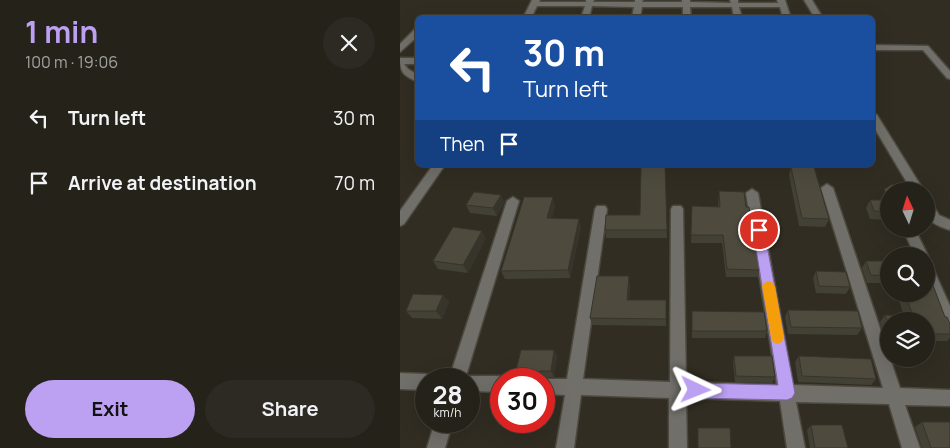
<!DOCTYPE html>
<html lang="en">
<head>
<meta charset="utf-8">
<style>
	:root { --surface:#25221a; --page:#2d2a23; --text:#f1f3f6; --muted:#a3a4a2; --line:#423f39; --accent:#bca0f2 }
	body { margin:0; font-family:Manrope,sans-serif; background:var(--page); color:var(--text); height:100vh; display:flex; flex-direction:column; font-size:19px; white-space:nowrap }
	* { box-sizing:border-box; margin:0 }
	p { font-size:16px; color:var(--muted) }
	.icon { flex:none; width:28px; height:28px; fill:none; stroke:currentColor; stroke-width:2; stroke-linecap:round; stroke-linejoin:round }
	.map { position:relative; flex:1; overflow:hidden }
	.details { display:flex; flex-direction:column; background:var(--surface); width:400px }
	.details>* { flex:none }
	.hud { position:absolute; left:15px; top:15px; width:460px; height:152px; border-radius:8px; box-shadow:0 5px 20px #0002,0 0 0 1px var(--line); background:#1a4fa0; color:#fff; overflow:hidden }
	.needle { width:32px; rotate:356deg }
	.tools { position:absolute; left:480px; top:182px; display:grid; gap:10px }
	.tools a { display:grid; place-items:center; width:55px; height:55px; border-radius:50%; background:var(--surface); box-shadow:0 5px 20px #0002,0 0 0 1px var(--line); font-size:25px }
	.speed { position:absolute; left:15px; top:368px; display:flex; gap:10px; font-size:25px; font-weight:700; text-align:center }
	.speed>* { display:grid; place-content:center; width:65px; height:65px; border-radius:50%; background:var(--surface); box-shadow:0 5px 20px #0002,0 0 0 1px var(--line); line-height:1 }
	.speed small { font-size:12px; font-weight:400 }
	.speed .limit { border:8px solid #d22; background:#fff; color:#111 }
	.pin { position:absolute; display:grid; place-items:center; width:42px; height:42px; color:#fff; margin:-21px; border:2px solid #fff; border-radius:50%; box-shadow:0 1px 5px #0007 }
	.me { position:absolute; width:55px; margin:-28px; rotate:92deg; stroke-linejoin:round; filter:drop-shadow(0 0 4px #0008) }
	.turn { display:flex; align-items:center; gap:18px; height:105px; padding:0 25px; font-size:22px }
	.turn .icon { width:65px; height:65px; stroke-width:2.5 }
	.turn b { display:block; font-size:35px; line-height:42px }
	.then { display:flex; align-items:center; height:48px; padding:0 25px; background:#0003; gap:10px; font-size:19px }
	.round { display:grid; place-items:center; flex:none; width:52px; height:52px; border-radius:26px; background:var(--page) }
	.summary { display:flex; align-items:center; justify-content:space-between; height:85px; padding:0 25px }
	h1 { font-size:30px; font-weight:700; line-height:38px; color:var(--accent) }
	.cta { display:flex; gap:10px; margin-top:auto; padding:10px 25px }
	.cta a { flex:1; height:58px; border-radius:30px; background:var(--accent); color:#111; font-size:20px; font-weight:700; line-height:58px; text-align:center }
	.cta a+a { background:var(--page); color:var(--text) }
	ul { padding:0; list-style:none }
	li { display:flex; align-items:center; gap:15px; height:65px; padding:0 25px }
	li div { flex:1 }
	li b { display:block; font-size:19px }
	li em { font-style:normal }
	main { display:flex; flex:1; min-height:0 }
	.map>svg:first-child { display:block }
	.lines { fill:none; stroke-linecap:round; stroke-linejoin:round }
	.minor-casing { stroke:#4c483e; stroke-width:3 }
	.minor { fill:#706f69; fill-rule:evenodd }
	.wall { fill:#434035 }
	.shaded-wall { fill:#37342b }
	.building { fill:#4e4b3e; stroke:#37342b }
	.route { fill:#bca0f2; stroke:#7a689d }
	.slow { fill:#f59e0b }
</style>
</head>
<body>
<main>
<section class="details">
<div class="summary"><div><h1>1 min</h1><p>100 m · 19:06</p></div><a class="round"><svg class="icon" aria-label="close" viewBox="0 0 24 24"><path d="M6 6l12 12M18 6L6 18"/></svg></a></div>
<ul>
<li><svg class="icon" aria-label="left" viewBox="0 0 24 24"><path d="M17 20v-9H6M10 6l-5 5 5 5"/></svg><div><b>Turn left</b></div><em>30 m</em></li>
<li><svg class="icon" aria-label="arrive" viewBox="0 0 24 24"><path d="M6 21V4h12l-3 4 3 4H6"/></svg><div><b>Arrive at destination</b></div><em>70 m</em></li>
</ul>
<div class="cta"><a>Exit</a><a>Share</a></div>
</section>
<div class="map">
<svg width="550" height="448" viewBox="0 0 550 448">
	<rect width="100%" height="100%" fill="#312d22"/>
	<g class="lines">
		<defs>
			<g id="minor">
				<polygon points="132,0 140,0 139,2 186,2 186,0 194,0 193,2 235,2 235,0 243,0 242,2 282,2 282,0 290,0 290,2 331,3 330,0 338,0 338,3 378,3 377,0 385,0 391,18 383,18 380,7 339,7 342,18 334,18 332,7 290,7 291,18 283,18 283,7 242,7 240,18 232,18 234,7 192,6 189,18 181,18 185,6 137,6 131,18 123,18"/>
				<polygon points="404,0 412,0 423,18 415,18"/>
				<polygon points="15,29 18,29 18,36 0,52 0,44"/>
				<polygon points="472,45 528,46 550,71 550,79 547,78 523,50 472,50"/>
				<path d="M0,58h18v6h-14l4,5 10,6v7c-14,-6 -18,-9 -18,-24z"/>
				<polygon points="472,112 477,115 524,191 512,191 472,124"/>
				<polygon points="33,165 45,165 4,224 0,226 0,211"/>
				<polygon points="427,184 433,188 500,388 550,390 550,406 505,405 520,448 502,448 489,404 396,402 405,448 387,448 380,401 286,398 287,448 269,448 269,398 181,395 174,448 156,448 165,395 144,394 144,379 142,379 167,379 195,209 197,206 205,206 207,209 183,379 270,382 271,209 273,206 281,206 283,209 286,382 377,385 346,193 352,189 358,193 393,385 483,388 421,188"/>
				<polygon points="492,186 496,187 499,191 489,191 489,194 486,190"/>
				<polygon points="113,197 119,201 66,376 101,376 107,379 101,379 101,392 69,391 69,379 49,379 107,201"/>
				<path d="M526,200l4,1 9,14 11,5v10c-19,-6 -24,-10 -24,-30z"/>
				<polygon points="503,229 515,229 528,256 526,259 526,256 515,256"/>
				<polygon points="526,262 531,264 550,306 550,329 545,327 526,284"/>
				<polygon points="0,373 26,374 33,379 26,379 26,390 0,389"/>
				<polygon points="35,421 53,421 45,448 27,448"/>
			</g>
		</defs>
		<use href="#minor" class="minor-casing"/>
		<use href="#minor" class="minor"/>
	</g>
	<g class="wall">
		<polygon points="265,166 267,238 206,238 205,230 240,215"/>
		<polygon points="391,167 429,219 425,227 399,226 389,175"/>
		<polygon points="319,191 346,207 360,270 358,277 326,277 322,243 291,243 292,206 318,207"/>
		<polygon points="101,195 104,203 97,216 70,213 66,205"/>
		<polygon points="470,200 489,200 489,220 470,219 466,208"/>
		<polygon points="155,206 152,218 181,227 170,278 105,279 101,271"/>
		<polygon points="86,238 68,273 38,269 33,261"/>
		<polygon points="466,261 489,261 489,283 467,283 462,268"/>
		<polygon points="416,271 450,287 446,294 416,293 413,278"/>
		<polygon points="230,283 229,300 266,300 266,326 192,325 190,318"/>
		<polygon points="497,294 526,294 550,324 550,338 547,341 526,341 526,321 489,321 489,340 486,340 480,322 485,315 504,316"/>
		<polygon points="43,295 49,302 42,319 12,318 6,311"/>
		<polygon points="388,310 462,328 457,335 388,334 385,317"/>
		<polygon points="292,311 367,331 365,338 292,338"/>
		<polygon points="154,350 157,356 154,377 144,377 143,379 118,379 115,374"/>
		<polygon points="334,356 375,377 372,383 335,382 333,362"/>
		<polygon points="399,356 476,379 471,385 398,382 395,362"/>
		<polygon points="522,422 550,448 522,448 515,427"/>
		<polygon points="411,425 448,448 410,448 407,430"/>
	</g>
	<g class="shaded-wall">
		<polygon points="101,195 104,203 97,216 93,208"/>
		<polygon points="153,197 155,206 150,226 147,218"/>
		<polygon points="179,219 181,227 170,278 168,270"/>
		<polygon points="82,231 86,238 68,273 63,265"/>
		<polygon points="229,276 230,283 228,307 227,300"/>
		<polygon points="43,295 49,302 42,319 36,311"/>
		<polygon points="154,350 157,356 154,377 151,371"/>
		<polygon points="140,371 144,377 143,379 141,379 138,374"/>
	</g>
	<g class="building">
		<polygon points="241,166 265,166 267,230 205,230 206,215 240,215"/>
		<polygon points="391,167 414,167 429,219 402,218"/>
		<polygon points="319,191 344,192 346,207 349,207 360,270 327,269 323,235 291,235 292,206 320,207"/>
		<polygon points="74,192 101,195 93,208 66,205"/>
		<polygon points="124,197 153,197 147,218 179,219 168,270 101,271"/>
		<polygon points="470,200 489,200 489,212 474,211"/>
		<polygon points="53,227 82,231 63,265 33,261"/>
		<polygon points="466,261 489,261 489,276 471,275"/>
		<polygon points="526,267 545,317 547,317 550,324 550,334 526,334 526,321 489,321 489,326 485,315 513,316 505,294 526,294"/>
		<polygon points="416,271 446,272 450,287 419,286"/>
		<polygon points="197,276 229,276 227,300 266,300 266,319 190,318"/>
		<polygon points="13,294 43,295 36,311 6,311"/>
		<polygon points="388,310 458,311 462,328 391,327"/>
		<polygon points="292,311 364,312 367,331 292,331"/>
		<polygon points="121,350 154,350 151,371 140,371 138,374 115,374"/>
		<polygon points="334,356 372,356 375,377 336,376"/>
		<polygon points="399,356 471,359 476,379 402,376"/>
		<polygon points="522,422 550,422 550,448 531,448"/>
		<polygon points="411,425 442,425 448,448 415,448"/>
		<polygon points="298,428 330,428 331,448 298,448"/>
	</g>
	<polygon class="route" points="359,225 364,230 395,393 392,398 387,400 296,398 290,396 288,390 290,385 296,383 378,385 353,230"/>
	<polygon class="slow" points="369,281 373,283 375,286 384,337 382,342 377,344 373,342 371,337 362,286 364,283"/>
</svg>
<div class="tools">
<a><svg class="needle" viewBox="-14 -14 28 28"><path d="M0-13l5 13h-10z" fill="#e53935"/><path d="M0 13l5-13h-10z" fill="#a3a4a2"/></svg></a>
<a><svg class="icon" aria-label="search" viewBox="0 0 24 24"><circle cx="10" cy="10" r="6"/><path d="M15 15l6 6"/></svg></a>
<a><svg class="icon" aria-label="layers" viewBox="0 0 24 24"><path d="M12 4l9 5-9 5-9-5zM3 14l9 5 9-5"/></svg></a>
</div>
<div class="speed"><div>28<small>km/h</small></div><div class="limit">30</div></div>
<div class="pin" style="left:359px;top:230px;background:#d93025"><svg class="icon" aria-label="arrive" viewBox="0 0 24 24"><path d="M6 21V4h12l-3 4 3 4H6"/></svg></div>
<svg class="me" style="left:296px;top:390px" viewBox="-20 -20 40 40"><path d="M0-17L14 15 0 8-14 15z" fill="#bca0f2" stroke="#fff" stroke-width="4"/></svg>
<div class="hud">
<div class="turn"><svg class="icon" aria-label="left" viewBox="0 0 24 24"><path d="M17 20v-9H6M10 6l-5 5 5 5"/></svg><div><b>30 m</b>Turn left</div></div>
<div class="then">Then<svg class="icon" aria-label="arrive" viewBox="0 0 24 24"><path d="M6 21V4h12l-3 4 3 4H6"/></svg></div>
</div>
</div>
</main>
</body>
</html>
